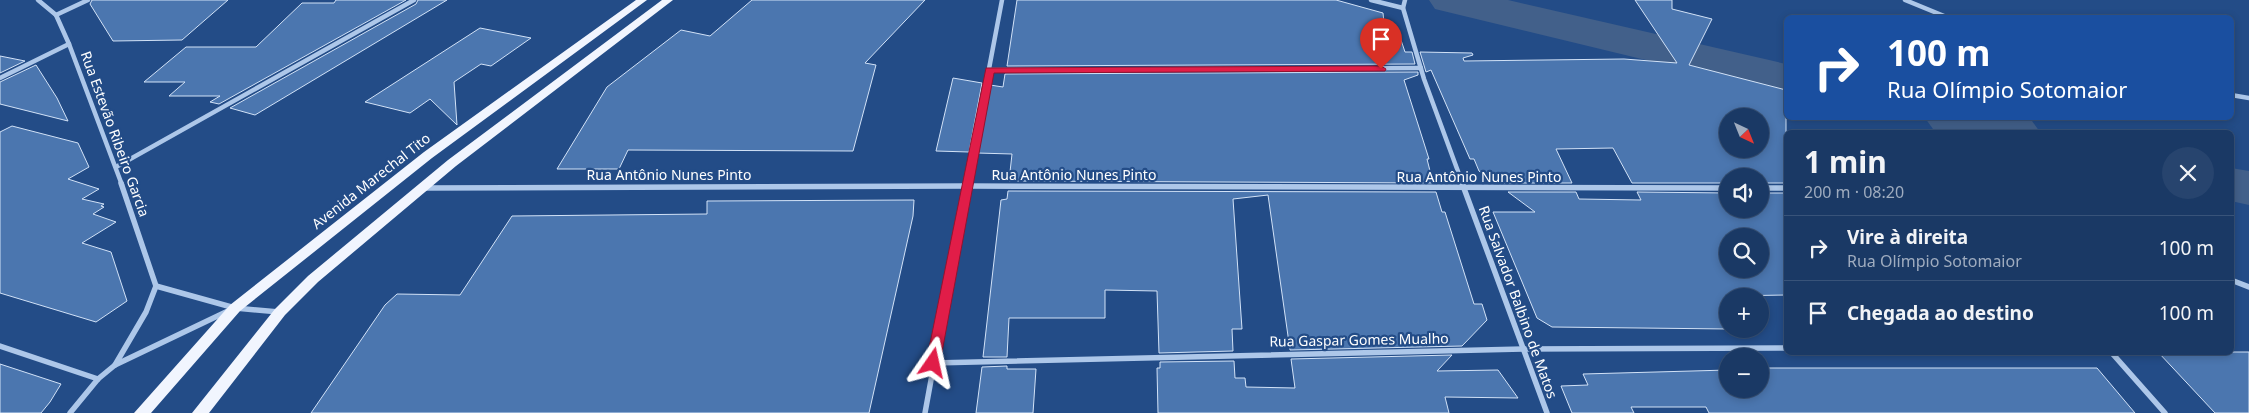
<!DOCTYPE html>
<html lang="pt">
<head>
<meta charset="utf-8">
<style>
	:root { --surface:#1a3965; --page:#27446e; --text:#f1f3f6; --muted:#9facbf; --line:#385379 }
	body { margin:0; font-family:"Noto Sans",sans-serif; background:var(--page); color:var(--text); height:100vh; display:flex; flex-direction:column; font-size:19px; white-space:nowrap }
	* { box-sizing:border-box; margin:0 }
	p { font-size:16px; color:var(--muted) }
	.icon { flex:none; width:28px; height:28px; fill:none; stroke:currentColor; stroke-width:2; stroke-linecap:round; stroke-linejoin:round }
	.map { position:relative; flex:1; overflow:hidden }
	.drawer { position:absolute; left:1784px; top:130px; width:450px; height:225px; display:flex; flex-direction:column; background:var(--surface); border-radius:8px; box-shadow:0 2px 8px #0003,0 0 0 1px var(--line) }
	.drawer>* { flex:none }
	.guide { position:absolute; left:1784px; top:15px; width:450px; height:105px; border-radius:8px; box-shadow:0 2px 8px #0003,0 0 0 1px var(--line); background:#1a4fa0; color:#fff; overflow:hidden }
	.needle { width:32px; rotate:137deg }
	.fabs { position:absolute; left:1719px; top:108px; display:grid; gap:10px }
	.fabs a { display:grid; place-items:center; width:50px; height:50px; border-radius:50%; background:var(--surface); box-shadow:0 2px 8px #0003,0 0 0 1px var(--line); font-size:25px }
	.pin { position:absolute; display:grid; place-items:center; width:42px; height:42px; color:#fff; margin:-51px -21px; border-radius:50% 50% 50% 0; rotate:-45deg; box-shadow:0 0 5px #0007 }
	.pin .icon { rotate:45deg }
	.me { position:absolute; width:55px; margin:-28px; rotate:11deg; stroke-linejoin:round; filter:drop-shadow(0 0 4px #0008) }
	.turn { display:flex; align-items:center; gap:18px; height:105px; padding:0 20px; font-size:22px }
	.turn .icon { width:65px; height:65px; stroke-width:2.5 }
	.turn b { display:block; font-size:35px; line-height:42px }
	.round { display:grid; place-items:center; flex:none; width:52px; height:52px; border-radius:26px; background:var(--page) }
	.headline { display:flex; align-items:center; justify-content:space-between; height:85px; padding:0 20px }
	h1 { font-size:30px; font-weight:700; line-height:38px }
	ul { padding:0; list-style:none }
	li { display:flex; align-items:center; gap:15px; height:65px; padding:0 20px; border-top:1px solid var(--line) }
	li div { flex:1 }
	li b { display:block; font-size:19px }
	li em { font-style:normal }
	.map>svg:first-child { display:block }
	.lines { fill:none; stroke-linecap:round; stroke-linejoin:round }
	.river { fill:#42608a; fill-rule:evenodd }
	.building { fill:#4b76af; stroke:#d2e2f7; fill-rule:evenodd }
	.minor-far1 { stroke:#adc7e9; stroke-width:4.5 }
	.minor { stroke:#adc7e9; stroke-width:5.5 }
	.primary { fill:#f1f5fe; fill-rule:evenodd }
	.route { fill:#e11d48; stroke:#92132f }
	.labels { text-anchor:middle; stroke-width:4.5; stroke-linejoin:round; paint-order:stroke }
	.street-label { font-size:14px; fill:#fff; stroke:#234c87 }
</style>
</head>
<body>
<div class="map">
<svg width="2249" height="413" viewBox="0 0 2249 413">
	<rect width="100%" height="100%" fill="#234c87"/>
	<g class="lines">
		<g class="river">
			<polygon points="1429,0 1508,0 1786,64 1786,94 1435,9"/>
			<polygon points="1925,118 2018,118 2032,121 2040,132 1948,132 1933,129"/>
			<polygon points="2231,168 2249,171 2249,205 2231,201"/>
		</g>
	</g>
	<g class="building">
		<polygon points="92,0 228,0 182,40 113,41 90,4"/>
		<polygon points="336,0 406,0 219,104 210,102 220,96 169,96 185,82 144,82 186,47 256,47 302,3 334,3"/>
		<polygon points="418,0 447,0 255,115 230,108 416,4"/>
		<polygon points="752,0 925,0 865,63 876,65 853,151 628,150 619,169 557,169 607,87 681,30 710,36"/>
		<polygon points="1017,0 1336,0 1383,13 1385,32 1398,31 1405,52 1412,52 1415,64 1007,66"/>
		<path d="M1635,0h37v9l40,10 -23,46 97,25v93h-26v-7h-32v7h-96l-19,-35 -57,1 16,34h-77l-16,-12 -5,-12h-4l-39,-89 -5,2 -6,-20 52,1 1,2 -10,3 1,3 160,-2 53,4zM1728,116h32v33h-32z"/>
		<polygon points="480,28 531,38 491,66 481,64 454,82 457,125 430,99 410,113 365,102"/>
		<polygon points="0,56 25,61 0,73"/>
		<polygon points="36,65 57,98 68,121 0,104 0,82"/>
		<polygon points="1418,72 1418,75 1404,80 1429,159 1427,159 1433,183 1009,181 1012,154 977,153 990,85 1003,87 1005,74"/>
		<polygon points="953,78 982,83 969,152 936,151"/>
		<polygon points="12,126 78,143 89,167 68,179 99,189 82,199 104,204 101,206 104,207 93,214 116,222 82,243 111,252 127,301 96,322 0,293 0,132"/>
		<polygon points="1008,191 1436,192 1442,212 1445,212 1474,304 1482,304 1487,320 1462,346 1290,350 1268,195 1233,199 1242,329 1232,329 1233,351 1159,353 1157,291 1105,290 1105,318 1009,318 1007,357 983,357 1001,200 1007,199"/>
		<path d="M1508,192h68l3,7 62,1 -4,-8 91,1v16h32v-16h26v102l-58,1v33l-176,-2 -15,-9 -44,-106h42zM1728,236h32v33h-32z"/>
		<polygon points="914,200 913,216 869,413 311,413 385,305 397,294 460,295 512,216 707,214 707,201"/>
		<polygon points="2158,352 2249,352 2249,413 2215,413"/>
		<polygon points="1452,355 1437,371 1498,370 1518,398 1445,397 1449,413 1158,413 1157,368 1160,368 1160,362 1234,361 1235,378 1245,378 1246,387 1295,388 1291,359"/>
		<polygon points="0,364 61,384 50,402 41,413 0,413"/>
		<polygon points="1007,366 1007,369 1036,369 1033,413 976,413 982,367"/>
		<polygon points="1760,368 2097,368 2135,413 1709,413 1706,407 1631,407 1634,413 1572,413 1561,386 1588,385 1583,374 1728,370 1728,389 1760,389"/>
	</g>
	<g class="lines">
		<g class="minor-far1">
			<polyline points="38,0 56,15 69,44 122,185"/>
			<polyline points="1371,0 1403,8"/>
			<polyline points="1405,0 1403,8 1424,79 1463,185"/>
			<polyline points="1905,0 1949,18"/>
			<polyline points="56,15 88,0"/>
			<polyline points="989,70 1421,68"/>
			<polyline points="0,78 69,44"/>
			<polyline points="2231,95 2249,98"/>
			<polyline points="116,167 414,0"/>
			<polyline points="967,185 1002,0"/>
		</g>
		<g class="minor">
			<polyline points="1462,183 1547,413"/>
			<polyline points="423,188 968,186 1728,188"/>
			<polyline points="1760,188 1786,188"/>
			<polyline points="2231,280 2249,287"/>
			<polyline points="156,286 235,308 279,312"/>
			<polyline points="0,346 98,379"/>
			<polyline points="2111,352 2165,413"/>
			<polyline points="933,363 1523,349 1786,348"/>
			<polyline points="115,365 146,312 156,286 121,183"/>
			<polyline points="70,413 98,379 115,365 228,311"/>
			<polyline points="925,413 967,183"/>
		</g>
		<g class="primary">
			<polygon points="636,0 647,0 432,158 240,311 151,413 134,413 230,305 424,152"/>
			<polygon points="662,0 673,0 456,166 318,282 285,315 209,413 192,413 275,309 308,276 448,160"/>
		</g>
	</g>
	<polygon class="route" points="1381,66 1386,69 1385,71 994,73 940,363 938,366 928,366 926,363 986,68"/>
	<g class="labels">
		<g class="street-label">
			<text transform="translate(115 134) rotate(70)" y="5">Rua Estevão Ribeiro Garcia</text>
			<text x="669" y="180">Rua Antônio Nunes Pinto</text>
			<text x="1074" y="180">Rua Antônio Nunes Pinto</text>
			<text x="1479" y="182">Rua Antônio Nunes Pinto</text>
			<text transform="translate(371 181) rotate(-38)" y="5">Avenida Marechal Tito</text>
			<text transform="translate(1518 302) rotate(70)" y="5">Rua Salvador Balbino de Matos</text>
			<text transform="translate(1359 340) rotate(-1)" y="5">Rua Gaspar Gomes Mualho</text>
		</g>
	</g>
</svg>
<div class="fabs">
<a><svg class="needle" viewBox="-14 -14 28 28"><path d="M0-13l5 13h-10z" fill="#e53935"/><path d="M0 13l5-13h-10z" fill="#9facbf"/></svg></a>
<a><svg class="icon" aria-label="sound" viewBox="0 0 24 24"><path d="M4 9h4l5-4v14l-5-4H4zM17 9q2 3 0 6"/></svg></a>
<a><svg class="icon" aria-label="search" viewBox="0 0 24 24"><circle cx="10" cy="10" r="6"/><path d="M15 15l6 6"/></svg></a>
<a>+</a>
<a>−</a>
</div>
<div class="pin" style="left:1381px;top:69px;background:#d93025"><svg class="icon" aria-label="arrive" viewBox="0 0 24 24"><path d="M6 21V4h12l-3 4 3 4H6"/></svg></div>
<svg class="me" style="left:933px;top:363px" viewBox="-20 -20 40 40"><path d="M0-17L14 15 0 8-14 15z" fill="#e11d48" stroke="#fff" stroke-width="4"/></svg>
<div class="guide">
<div class="turn"><svg class="icon" aria-label="right" viewBox="0 0 24 24"><path d="M7 20v-9h11M14 6l5 5-5 5"/></svg><div><b>100 m</b>Rua Olímpio Sotomaior</div></div>
</div>
<section class="drawer">
<div class="headline"><div><h1>1 min</h1><p>200 m · 08:20</p></div><a class="round"><svg class="icon" aria-label="close" viewBox="0 0 24 24"><path d="M6 6l12 12M18 6L6 18"/></svg></a></div>
<ul>
<li><svg class="icon" aria-label="right" viewBox="0 0 24 24"><path d="M7 20v-9h11M14 6l5 5-5 5"/></svg><div><b>Vire à direita</b><p>Rua Olímpio Sotomaior</p></div><em>100 m</em></li>
<li><svg class="icon" aria-label="arrive" viewBox="0 0 24 24"><path d="M6 21V4h12l-3 4 3 4H6"/></svg><div><b>Chegada ao destino</b></div><em>100 m</em></li>
</ul>
</section>
</div>
</body>
</html>
